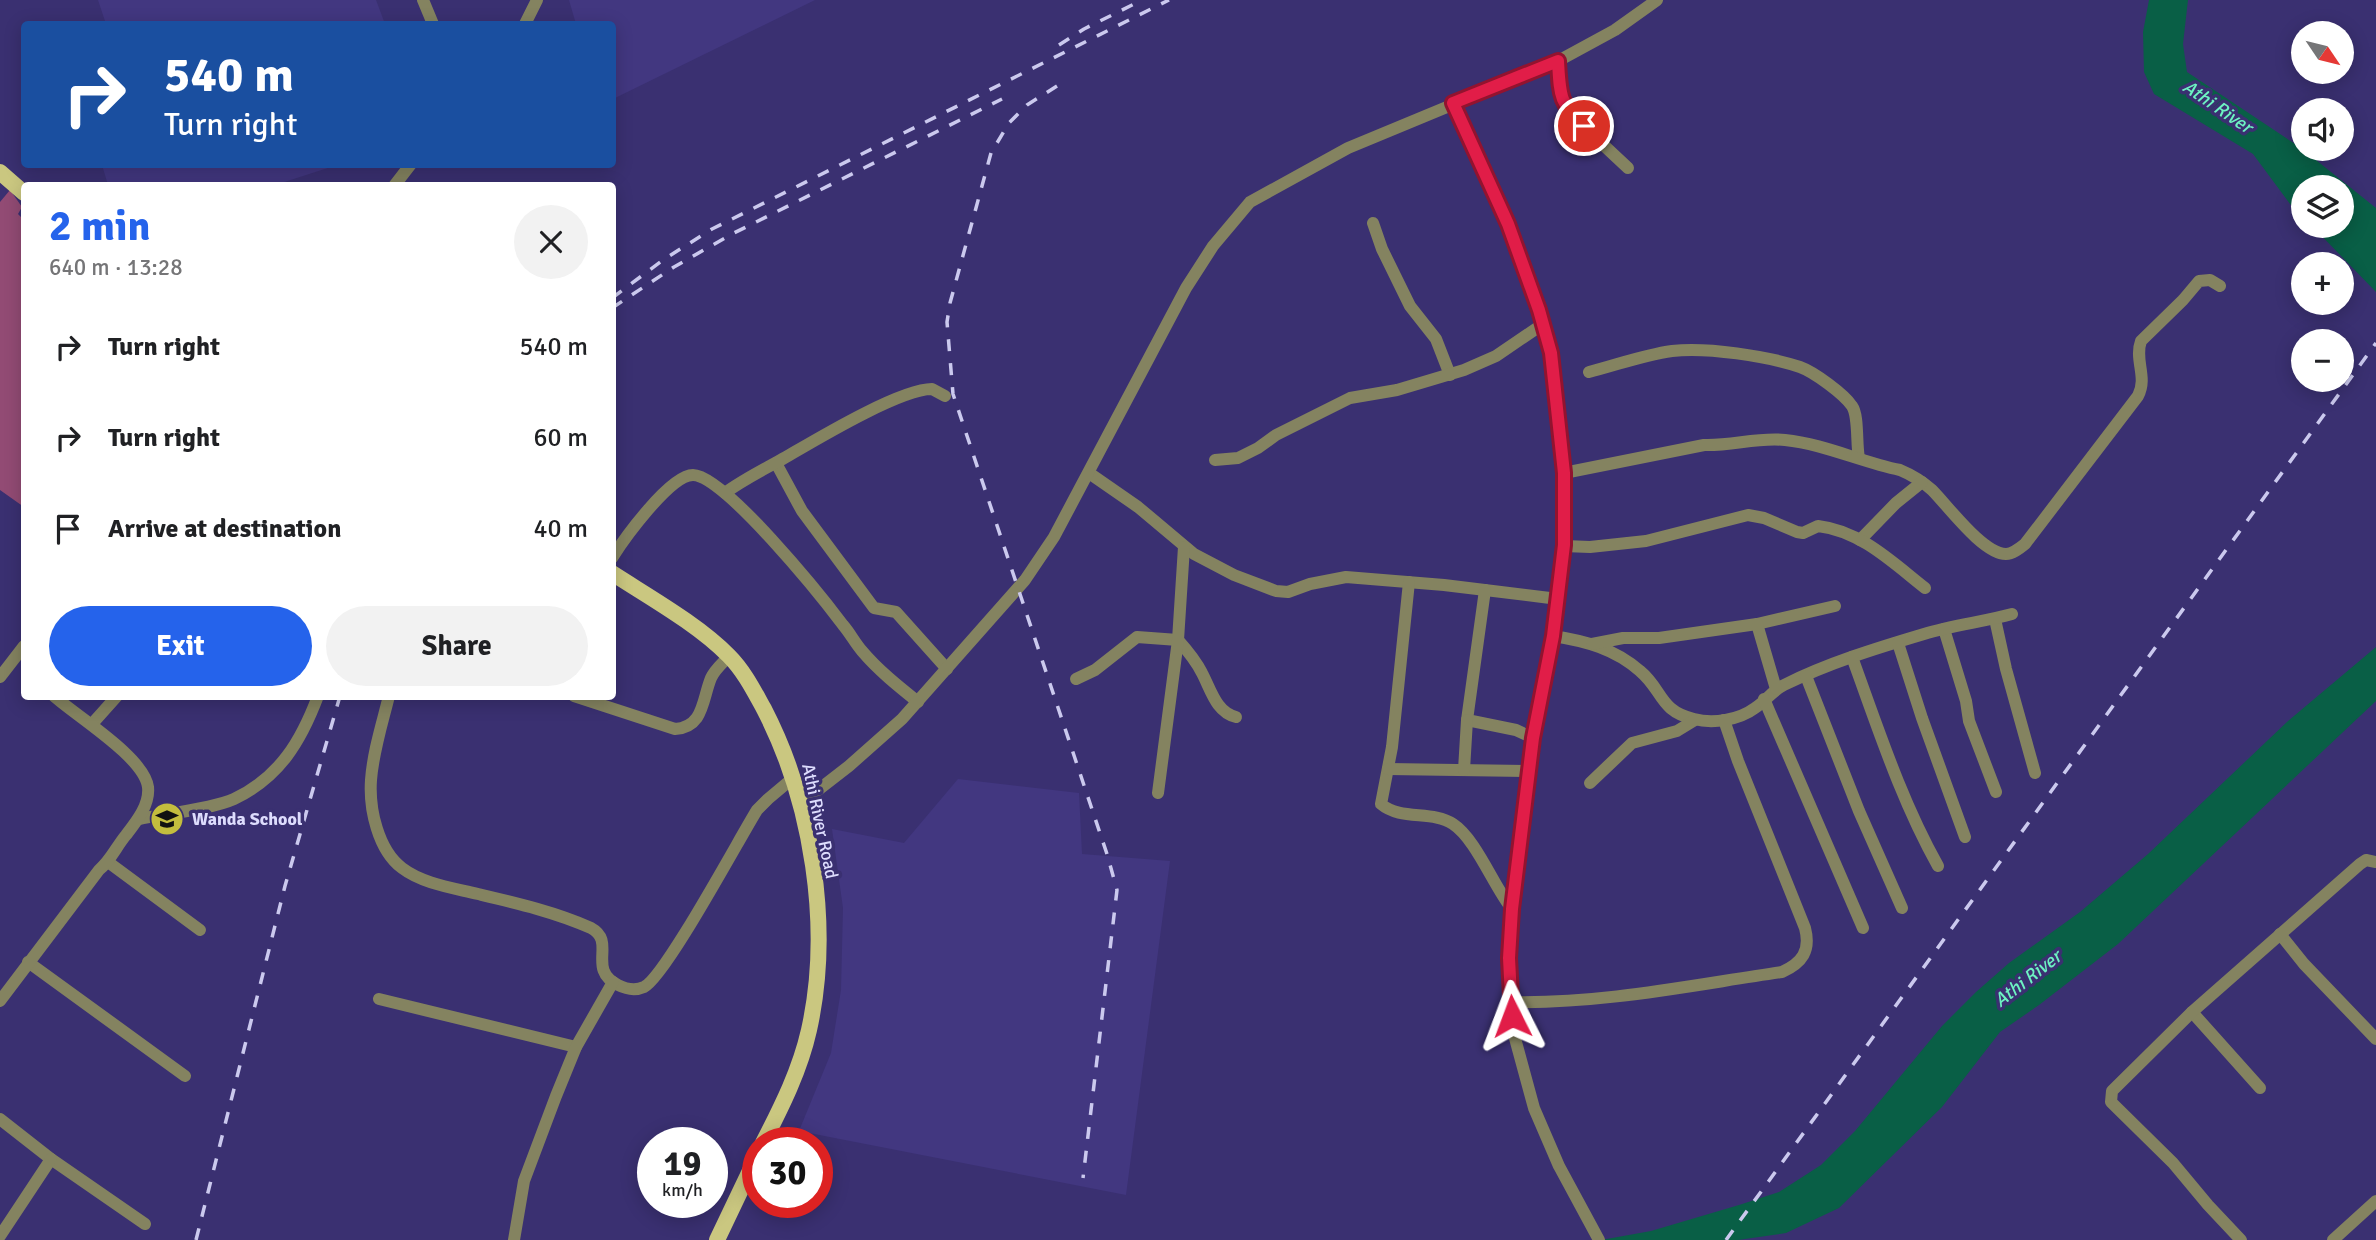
<!DOCTYPE html>
<html lang="en">
<head>
<meta charset="utf-8">
<style>
	:root { --surface:#fff; --page:#f2f2f2; --text:#202124; --muted:#757577; --accent:#2563eb }
	body { margin:0; font-family:Signika,sans-serif; background:var(--page); color:var(--text); height:100vh; display:flex; flex-direction:column; font-size:26px; white-space:nowrap }
	* { box-sizing:border-box; margin:0 }
	p { font-size:23px; color:var(--muted) }
	.icon { flex:none; width:38px; height:38px; fill:none; stroke:currentColor; stroke-width:2; stroke-linecap:round; stroke-linejoin:round }
	.map { position:relative; flex:1; overflow:hidden }
	.side { position:absolute; left:21px; top:182px; width:595px; height:518px; display:flex; flex-direction:column; background:var(--surface); border-radius:7px; box-shadow:0 4px 18px #0003 }
	.side>* { flex:none }
	.hud { position:absolute; left:21px; top:21px; width:595px; height:147px; border-radius:7px; box-shadow:0 4px 18px #0003; background:#1a4fa0; color:#fff; overflow:hidden }
	.needle { width:46px; rotate:125deg }
	.buttons { position:absolute; left:2291px; top:21px; display:grid; gap:14px }
	.buttons a { display:grid; place-items:center; width:63px; height:63px; border-radius:50%; background:var(--surface); box-shadow:0 4px 18px #0003; font-size:35px }
	.speed { position:absolute; left:637px; top:1127px; display:flex; gap:14px; font-size:35px; font-weight:700; text-align:center }
	.speed>* { display:grid; place-content:center; width:91px; height:91px; border-radius:50%; background:var(--surface); box-shadow:0 4px 18px #0003; line-height:1 }
	.speed small { font-size:18px; font-weight:400 }
	.speed .limit { border:10px solid #d22; background:#fff; color:#111 }
	.pin { position:absolute; display:grid; place-items:center; width:60px; height:60px; color:#fff; margin:-30px; border:4px solid #fff; border-radius:50%; box-shadow:0 2px 7px #0007 }
	.me { position:absolute; width:77px; margin:-38px; rotate:357deg; stroke-linejoin:round; filter:drop-shadow(0 0 5px #0008) }
	.turn { display:flex; align-items:center; gap:24px; height:147px; padding:0 28px; font-size:32px }
	.turn .icon { width:91px; height:91px; stroke-width:2.5 }
	.turn b { display:block; font-size:49px; line-height:60px }
	.round { display:grid; place-items:center; flex:none; width:74px; height:74px; border-radius:37px; background:var(--page) }
	.summary { display:flex; align-items:center; justify-content:space-between; height:119px; padding:0 28px }
	h1 { font-size:42px; font-weight:700; line-height:52px; color:var(--accent) }
	.button { display:flex; gap:14px; margin-top:auto; padding:14px 28px }
	.button a { flex:1; height:80px; border-radius:42px; background:var(--accent); color:#fff; font-size:28px; font-weight:700; line-height:80px; text-align:center }
	.button a+a { background:var(--page); color:var(--text) }
	ul { padding:0; list-style:none }
	li { display:flex; align-items:center; gap:21px; height:91px; padding:0 28px }
	li div { flex:1 }
	li b { display:block; font-size:26px }
	li em { font-style:normal }
	.map>svg:first-child { display:block }
	.built { fill:#423780 }
	.forest { fill:#924b74 }
	.water { fill:#095f46 }
	.lines { fill:none; stroke-linecap:round; stroke-linejoin:round }
	.minor { stroke:#848360; stroke-width:12 }
	.major { stroke:#cac780; stroke-width:16 }
	.rail { stroke:#cbc9ee; stroke-width:3.5; stroke-dasharray:12 12; stroke-linecap:butt }
	.route-casing { stroke:#92132f; stroke-width:18 }
	.route { stroke:#e11d48; stroke-width:12 }
	.labels { text-anchor:middle; stroke-width:7; stroke-linejoin:round; paint-order:stroke }
	.poi-label { font-size:18px; font-weight:bold; fill:#dddcfd; stroke:#3a3071; text-anchor:start }
	.street-label { font-size:18px; fill:#dddcfd; stroke:#3a3071 }
	.water-label { font-size:19px; font-style:italic; fill:#6df3c2; stroke:#3a3071 }
</style>
</head>
<body>
<div class="map">
<svg width="2376" height="1240" viewBox="0 0 2376 1240">
	<rect width="100%" height="100%" fill="#3a3071"/>
	<g class="built">
		<polygon points="98,0 376,0 385,24 106,24"/>
		<polygon points="569,0 815,0 613,99 612,24 576,24"/>
		<polygon points="102,165 102,164 337,165 272,186 108,185"/>
		<polygon points="958,779 1079,793 1082,854 1170,861 1126,1195 799,1131 831,1053 841,990 843,908 832,829 904,843"/>
	</g>
	<polygon class="forest" points="10,190 22,207 18,214 24,220 24,507 0,490 0,202"/>
	<g class="water">
		<polygon points="2149,0 2188,0 2183,44 2187,72 2301,148 2376,208 2376,292 2312,226 2342,226 2342,187 2303,187 2303,217 2290,204 2253,154 2154,94 2144,72 2143,32"/>
		<polygon points="2376,647 2376,701 2118,944 2039,1005 2000,1032 1942,1107 1839,1208 1786,1233 1738,1240 1601,1240 1651,1231 1739,1205 1779,1192 1821,1165 1855,1131 1942,1026 1976,992 2009,963 2080,912 2148,854 2288,721"/>
	</g>
	<g class="lines">
		<g class="minor">
			<polyline points="423,0 433,24"/>
			<polyline points="525,24 537,0"/>
			<polyline points="1558,61 1559,87 1565,109 1628,168"/>
			<polyline points="1453,103 1508,224 1534,296 1551,353 1564,473 1564,546 1553,636 1533,738 1512,909 1509,958 1511,1002 1513,1031 1534,1108 1559,1166 1599,1240"/>
			<polyline points="394,186 411,164"/>
			<polyline points="1373,223 1382,249 1410,306 1436,339 1450,375"/>
			<path d="M1589,372c28,-7 54,-17 83,-21 35,-4 95,5 128,16 14,5 44,27 52,39 7,10 4,38 7,52"/>
			<polyline points="1215,460 1238,458 1258,448 1276,435 1350,398 1397,390 1464,370 1496,356 1543,324"/>
			<polyline points="776,463 802,511 874,608 896,612 947,669"/>
			<polyline points="1089,473 1138,507 1194,554 1234,575 1276,591 1288,592 1310,584 1346,577 1444,585 1558,599"/>
			<path d="M1564,473l140,-28c28,1 53,-8 81,-5 39,4 76,22 115,30 12,5 22,11 32,20 16,16 51,64 74,64 7,0 14,-6 19,-10l113,-148c10,-19 -4,-36 3,-55l42,-41 16,-19 11,-1 10,6"/>
			<path d="M725,493c19,-14 40,-24 61,-36 31,-18 114,-68 146,-68l13,7"/>
			<polyline points="1860,540 1896,503 1922,482"/>
			<path d="M1564,546l26,1 56,-6 102,-26 16,3 33,14 6,1 15,-7c43,5 75,37 107,62"/>
			<path d="M612,558c12,-19 58,-83 81,-83 31,0 129,122 150,150 7,8 12,18 19,26 16,19 36,35 56,51"/>
			<path d="M1409,582l-17,165 -11,57c20,17 51,6 72,20 23,15 41,63 59,85"/>
			<polyline points="1485,590 1467,720 1516,730 1533,738"/>
			<polyline points="1995,619 2006,669 2035,773"/>
			<polyline points="1757,624 1835,606"/>
			<polyline points="1944,629 1966,701 1969,721 1996,792"/>
			<path d="M1553,636c33,5 62,13 87,35 23,19 19,40 54,48 19,5 45,1 61,-11 11,-7 17,-17 29,-23 44,-22 93,-37 140,-51 28,-9 59,-12 88,-20"/>
			<polyline points="1898,643 1922,718 1965,837"/>
			<polyline points="1592,644 1623,638 1659,638 1757,624 1776,689"/>
			<path d="M1852,657c26,71 49,143 86,209"/>
			<polyline points="1806,676 1859,811 1902,908"/>
			<polyline points="0,677 24,646"/>
			<path d="M1076,679l19,-9 42,-33 41,3c9,10 18,21 24,33 9,17 14,39 34,44"/>
			<path d="M389,696c-7,28 -16,56 -18,84 -2,29 7,70 31,88 21,16 52,20 76,26 38,9 77,18 113,34 26,14 -5,41 27,57 8,4 17,6 26,2 21,-10 95,-148 113,-177l11,-11 25,-21"/>
			<path d="M574,696l101,33c29,-2 27,-29 36,-51 4,-9 12,-15 18,-22"/>
			<polyline points="1764,699 1863,928"/>
			<polyline points="92,724 117,696"/>
			<polyline points="1388,769 1529,771"/>
			<polyline points="1464,770 1467,720"/>
			<polyline points="1590,783 1632,743 1677,731 1695,720"/>
			<polyline points="1158,793 1178,640 1184,547"/>
			<polyline points="800,804 849,766 902,719 1025,580 1054,537 1186,288 1213,246 1250,202 1348,148 1558,61 1615,30 1657,0"/>
			<path d="M139,819c25,-5 73,-10 95,-20 46,-22 67,-58 84,-103"/>
			<polyline points="108,862 200,930"/>
			<polyline points="2280,934 2304,964 2376,1039"/>
			<polyline points="28,962 185,1076"/>
			<polyline points="379,999 576,1047"/>
			<path d="M0,1001l99,-131c12,-10 17,-23 27,-35 10,-13 24,-30 22,-48 -4,-30 -72,-71 -94,-91"/>
			<path d="M1511,1002c91,2 181,-17 271,-30 20,-9 29,-21 23,-44l-67,-167 -14,-41"/>
			<polyline points="2192,1012 2260,1088"/>
			<polyline points="0,1119 51,1159 145,1224"/>
			<polyline points="0,1236 51,1159"/>
			<polyline points="514,1240 524,1181 556,1096 576,1047 613,982"/>
			<polyline points="2241,1240 2208,1205 2173,1163 2111,1102 2112,1091 2192,1012 2360,864 2366,860 2376,862"/>
			<polyline points="2333,1240 2376,1201"/>
		</g>
		<g class="major">
			<polyline points="0,172 24,193"/>
			<path d="M612,573c37,24 87,52 117,83 15,15 25,35 35,53 48,93 68,218 45,321 -9,40 -27,76 -46,113"/>
			<polyline points="717,1240 758,1154"/>
		</g>
		<g class="rail">
			<polyline points="1059,45 1084,29 1142,0"/>
			<polyline points="1057,86 1027,105 1009,123 991,153 950,303 947,322 953,394 1107,854 1117,890 1083,1178"/>
			<polyline points="612,298 663,260 712,229 1169,0"/>
			<polyline points="612,308 674,267 732,234 1002,99"/>
			<polyline points="196,1240 285,886 340,696"/>
			<polyline points="1726,1240 2376,343"/>
		</g>
	</g>
	<g class="lines">
		<defs>
			<path id="route" d="M1512,1016l-3,-58 3,-49 21,-171 20,-102 11,-91v-72l-13,-120 -12,-43 -31,-86 -55,-121 105,-42c2,34 1,42 26,65"/>
		</defs>
		<use href="#route" class="route-casing"/>
		<use href="#route" class="route"/>
	</g>
	<defs>
		<symbol id="school-disc" viewBox="-11 -11 22 22"><circle r="9.5" fill="#c3bd3e" stroke="#3a3071"/><path d="M0-5L7-2L0 1L-7-2ZM-4 1L0 2.5L4 1V4Q0 6-4 4Z" fill="#111"/></symbol>
	</defs>
	<g fill-rule="evenodd">
		<use href="#school-disc" x="148" y="800" width="38" height="38"/>
	</g>
	<g class="labels">
		<g class="poi-label">
			<text x="192" y="825">Wanda School</text>
		</g>
		<g class="street-label">
			<text transform="translate(820 821) rotate(78)" y="6">Athi River Road</text>
		</g>
		<g class="water-label">
			<text transform="translate(2218 106) rotate(34)" y="7">Athi River</text>
			<text transform="translate(2027 978) rotate(-38)" y="7">Athi River</text>
		</g>
	</g>
</svg>
<div class="buttons">
<a><svg class="needle" viewBox="-14 -14 28 28"><path d="M0-13l5 13h-10z" fill="#e53935"/><path d="M0 13l5-13h-10z" fill="#757577"/></svg></a>
<a><svg class="icon" aria-label="sound" viewBox="0 0 24 24"><path d="M4 9h4l5-4v14l-5-4H4zM17 9q2 3 0 6"/></svg></a>
<a><svg class="icon" aria-label="layers" viewBox="0 0 24 24"><path d="M12 4l9 5-9 5-9-5zM3 14l9 5 9-5"/></svg></a>
<a>+</a>
<a>−</a>
</div>
<div class="speed"><div>19<small>km/h</small></div><div class="limit">30</div></div>
<div class="pin" style="left:1584px;top:126px;background:#d93025"><svg class="icon" aria-label="arrive" viewBox="0 0 24 24"><path d="M6 21V4h12l-3 4 3 4H6"/></svg></div>
<svg class="me" style="left:1512px;top:1016px" viewBox="-20 -20 40 40"><path d="M0-17L14 15 0 8-14 15z" fill="#e11d48" stroke="#fff" stroke-width="4"/></svg>
<div class="hud">
<div class="turn"><svg class="icon" aria-label="right" viewBox="0 0 24 24"><path d="M7 20v-9h11M14 6l5 5-5 5"/></svg><div><b>540 m</b>Turn right</div></div>
</div>
<section class="side">
<div class="summary"><div><h1>2 min</h1><p>640 m · 13:28</p></div><a class="round"><svg class="icon" aria-label="close" viewBox="0 0 24 24"><path d="M6 6l12 12M18 6L6 18"/></svg></a></div>
<ul>
<li><svg class="icon" aria-label="right" viewBox="0 0 24 24"><path d="M7 20v-9h11M14 6l5 5-5 5"/></svg><div><b>Turn right</b></div><em>540 m</em></li>
<li><svg class="icon" aria-label="right" viewBox="0 0 24 24"><path d="M7 20v-9h11M14 6l5 5-5 5"/></svg><div><b>Turn right</b></div><em>60 m</em></li>
<li><svg class="icon" aria-label="arrive" viewBox="0 0 24 24"><path d="M6 21V4h12l-3 4 3 4H6"/></svg><div><b>Arrive at destination</b></div><em>40 m</em></li>
</ul>
<div class="button"><a>Exit</a><a>Share</a></div>
</section>
</div>
</body>
</html>
